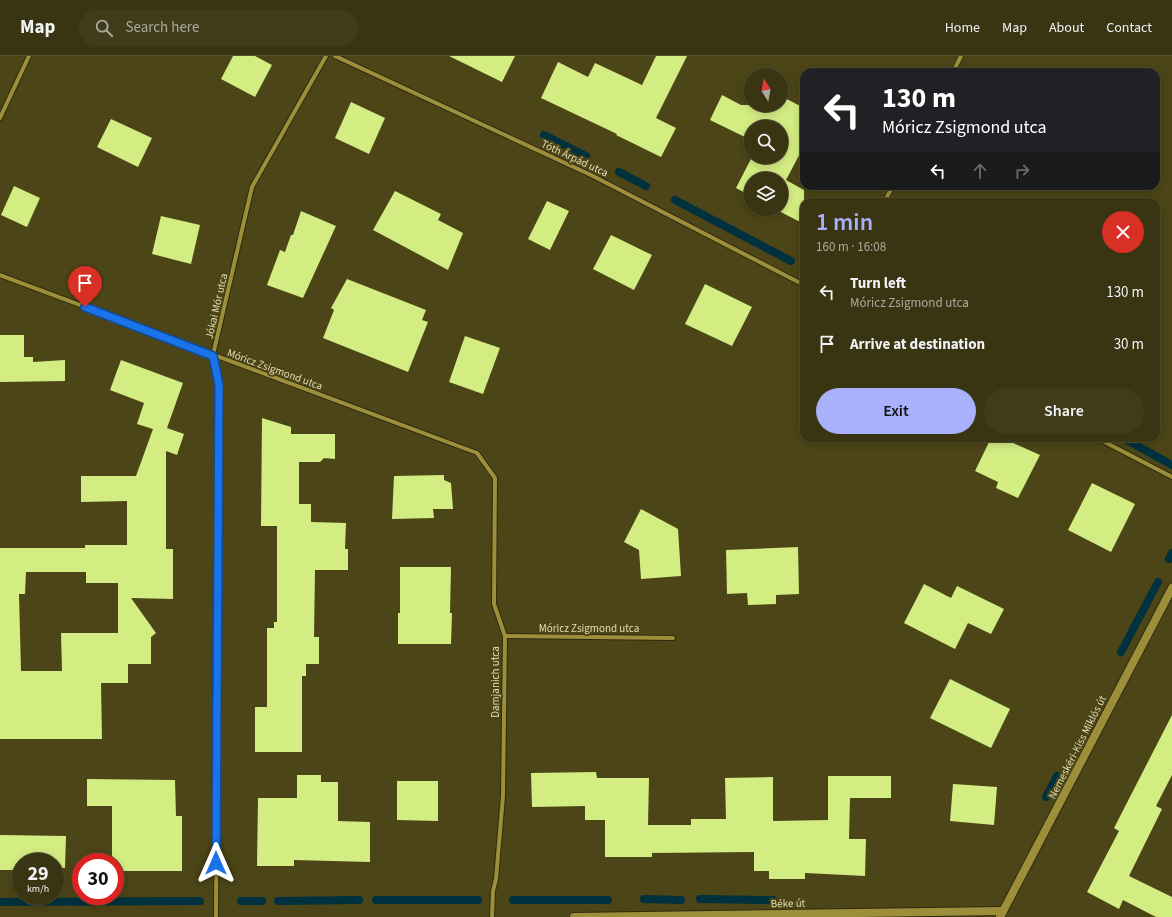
<!DOCTYPE html>
<html lang="en">
<head>
<meta charset="utf-8">
<style>
	:root { --surface:#393411; --page:#403c1a; --text:#f1f3f6; --muted:#abaa9f; --line:#534f31; --accent:#a9b0fc }
	body { margin:0; font-family:"Source Sans 3",sans-serif; background:var(--page); color:var(--text); height:100vh; display:flex; flex-direction:column; font-size:15px; white-space:nowrap }
	* { box-sizing:border-box; margin:0 }
	p { font-size:13px; color:var(--muted) }
	.icon { flex:none; width:22px; height:22px; fill:none; stroke:currentColor; stroke-width:2; stroke-linecap:round; stroke-linejoin:round }
	.map { position:relative; flex:1; overflow:hidden }
	.drawer { position:absolute; left:800px; top:142px; width:360px; height:244px; display:flex; flex-direction:column; background:var(--surface); border-radius:12px; box-shadow:0 2px 10px #0003,0 0 0 1px var(--line) }
	.drawer>* { flex:none }
	.hud { position:absolute; left:800px; top:12px; width:360px; height:122px; border-radius:12px; box-shadow:0 2px 10px #0003,0 0 0 1px var(--line); background:#202124; color:#fff; overflow:hidden }
	.needle { width:26px; rotate:349deg }
	.buttons { position:absolute; left:744px; top:12px; display:grid; gap:8px }
	.buttons a { display:grid; place-items:center; width:44px; height:44px; border-radius:50%; background:var(--surface); box-shadow:0 2px 10px #0003,0 0 0 1px var(--line); font-size:20px }
	.speed { position:absolute; left:12px; top:797px; display:flex; gap:8px; font-size:20px; font-weight:700; text-align:center }
	.speed>* { display:grid; place-content:center; width:52px; height:52px; border-radius:50%; background:var(--surface); box-shadow:0 2px 10px #0003,0 0 0 1px var(--line); line-height:1 }
	.speed small { font-size:10px; font-weight:400 }
	.speed .limit { border:6px solid #d22; background:#fff; color:#111 }
	.pin { position:absolute; display:grid; place-items:center; width:34px; height:34px; color:#fff; margin:-41px -17px; border-radius:50% 50% 50% 0; rotate:-45deg; box-shadow:0 0 4px #0007 }
	.pin .icon { rotate:45deg }
	.me { position:absolute; width:44px; margin:-22px; rotate:0deg; stroke-linejoin:round; filter:drop-shadow(0 0 3px #0008) }
	.turn { display:flex; align-items:center; gap:14px; height:84px; padding:0 16px; font-size:18px }
	.turn .icon { width:52px; height:52px; stroke-width:2.5 }
	.turn b { display:block; font-size:28px; line-height:34px }
	.lanes { display:flex; align-items:center; height:38px; padding:0 16px; background:#0003; justify-content:center; gap:20px; direction:ltr }
	.lanes .off { opacity:.35 }
	.round { display:grid; place-items:center; flex:none; width:42px; height:42px; border-radius:21px; background:var(--page) }
	.summary { display:flex; align-items:center; justify-content:space-between; height:68px; padding:0 16px }
	h1 { font-size:24px; font-weight:600; line-height:30px; color:var(--accent) }
	.action { display:flex; gap:8px; margin-top:auto; padding:8px 16px }
	.action a { flex:1; height:46px; border-radius:24px; background:var(--accent); color:#111; font-size:16px; font-weight:600; line-height:46px; text-align:center }
	.action a+a { background:var(--page); color:var(--text) }
	ul { padding:0; list-style:none }
	li { display:flex; align-items:center; gap:12px; height:52px; padding:0 16px }
	li div { flex:1 }
	li b { display:block; font-size:15px }
	li em { font-style:normal }
	header { display:flex; align-items:center; gap:24px; box-sizing:border-box; height:56px; padding:0 20px; background:var(--surface); border-bottom:1px solid var(--line) }
	header strong { font-size:19px }
	nav { display:flex; gap:22px; margin-inline-start:auto; font-size:14px }
	.search { width:280px; height:36px; background:var(--page); display:flex; align-items:center; gap:10px; box-sizing:border-box; padding:0 14px; border-radius:22px; color:var(--muted); font-size:15px }
	.map>svg:first-child { display:block }
	.lines { fill:none; stroke-linecap:round; stroke-linejoin:round }
	.stream { stroke:#00313e; stroke-width:8 }
	.building { fill:#d4ed83; fill-rule:evenodd }
	.street-casing { stroke:#2f2b10; stroke-width:6 }
	.secondary-casing { stroke:#2f2b10; stroke-width:10 }
	.street { stroke:#9d8f39; stroke-width:4 }
	.secondary { stroke:#9d8f39; stroke-width:8 }
	.route-casing { stroke:#114b97; stroke-width:10 }
	.route { stroke:#1a73e8; stroke-width:7 }
	.labels { text-anchor:middle; stroke-width:4; stroke-linejoin:round; paint-order:stroke }
	.street-label { font-size:11px; fill:#e3ddb5; stroke:#4c4517 }
</style>
</head>
<body>
<header>
<strong>Map</strong>
<div class="search"><svg class="icon" aria-label="search" viewBox="0 0 24 24"><circle cx="10" cy="10" r="6"/><path d="M15 15l6 6"/></svg>Search here</div>
<nav><a>Home</a><a>Map</a><a>About</a><a>Contact</a></nav>
</header>
<div class="map">
<svg width="1172" height="861" viewBox="0 0 1172 861">
	<rect width="100%" height="100%" fill="#4c4517"/>
	<g class="lines">
		<g class="stream">
			<polyline points="544,79 586,100"/>
			<polyline points="619,116 646,130"/>
			<polyline points="675,144 791,205"/>
			<polyline points="1125,383 1172,409"/>
			<polyline points="1169,503 1172,497"/>
			<polyline points="1121,596 1158,526"/>
			<polyline points="1046,741 1057,720"/>
			<polyline points="644,843 681,844"/>
			<polyline points="700,843 773,844"/>
			<polyline points="376,844 478,844"/>
			<polyline points="513,844 608,844"/>
			<polyline points="241,845 262,845"/>
			<polyline points="278,845 359,844"/>
			<polyline points="0,846 200,845"/>
		</g>
	</g>
	<g class="building">
		<polygon points="233,0 255,0 272,9 255,41 221,23"/>
		<polygon points="449,0 515,0 502,26"/>
		<polygon points="656,0 687,0 656,62 676,72 661,101 616,79 617,78 541,42 558,6 588,21 595,7 642,29"/>
		<polygon points="722,39 741,49 781,49 781,40 804,52 804,90 786,124 804,134 804,168 775,153 781,153 781,123 751,123 751,140 736,132 752,101 781,101 781,71 751,71 751,84 710,64"/>
		<polygon points="351,46 385,62 369,98 335,82"/>
		<polygon points="111,63 152,82 138,111 97,91"/>
		<polygon points="14,130 40,142 27,171 1,159"/>
		<polygon points="395,135 441,158 438,164 463,177 448,214 373,174"/>
		<polygon points="547,145 569,155 550,194 528,183"/>
		<polygon points="301,155 336,170 303,242 267,229 280,194 285,196 291,179 293,179"/>
		<polygon points="161,160 200,169 191,208 152,198"/>
		<polygon points="611,179 652,199 634,234 593,213"/>
		<polygon points="347,223 426,254 422,264 428,266 408,316 323,282 334,254 331,252"/>
		<polygon points="705,228 752,251 732,290 685,268"/>
		<polygon points="0,279 24,279 24,301 33,301 33,306 65,304 65,325 0,326"/>
		<polygon points="465,280 500,292 483,338 449,326"/>
		<path d="M121,304l62,23 -16,45 17,6 -7,21 -11,-4v98h7v50l-42,-1 25,35 -5,4v27h-23v19h-27l1,56h-102v-191h85v-3h42v-44l-46,1v-26h55l17,-47 -16,-5 7,-21 -34,-13zM26,516h60v11h32v50h-57l1,38h-41l-2,-77h6z"/>
		<polygon points="262,362 291,371 291,378 335,378 335,403 324,402 320,406 299,406 299,448 311,448 311,466 346,467 345,493 348,493 348,514 315,514 314,581 319,581 319,608 306,608 306,620 302,620 302,696 255,696 255,651 267,651 267,572 274,572 274,566 277,566 277,470 261,470"/>
		<polygon points="991,382 1002,382 1040,399 1018,442 996,432 998,426 975,415"/>
		<polygon points="444,419 444,424 451,427 453,453 433,453 434,462 392,463 394,420"/>
		<polygon points="1092,427 1135,448 1111,496 1068,474"/>
		<polygon points="641,453 678,473 681,520 641,523 639,494 624,486"/>
		<polygon points="798,491 799,538 776,539 776,548 748,549 747,537 727,538 726,494"/>
		<polygon points="400,511 451,511 450,557 452,557 451,588 398,588 398,557 400,557"/>
		<polygon points="924,528 951,542 957,530 1004,553 991,578 968,567 955,593 904,567"/>
		<polygon points="950,623 1010,653 991,692 930,662"/>
		<polygon points="1172,659 1172,719 1156,750 1162,753 1129,820 1172,841 1172,861 1156,861 1123,844 1119,853 1087,836 1119,775 1114,772"/>
		<polygon points="596,716 597,722 649,722 648,769 691,769 691,763 726,763 725,722 773,721 773,765 828,764 828,720 891,720 891,742 850,742 849,783 866,783 865,820 805,817 805,823 769,823 769,815 754,815 754,796 652,797 652,801 605,801 605,764 585,764 585,750 532,751 531,717"/>
		<polygon points="297,719 321,719 321,726 338,726 338,765 370,766 370,806 294,804 294,810 257,810 258,742 297,742"/>
		<polygon points="87,723 175,724 176,760 182,760 182,815 115,815 115,806 112,806 112,750 87,750"/>
		<polygon points="397,725 438,725 438,765 397,764"/>
		<polygon points="953,728 997,731 994,769 950,765"/>
		<polygon points="0,779 66,780 65,812 55,812 55,806 21,806 21,814 0,814"/>
	</g>
	<g class="lines">
		<defs>
			<g id="street">
				<polyline points="335,0 593,120 804,229"/>
				<polyline points="953,16 961,0"/>
				<polyline points="0,62 29,0"/>
				<polyline points="884,146 893,130"/>
				<polyline points="0,219 477,397 495,422 494,548 505,580 503,740 496,823 493,835 492,861"/>
				<polyline points="1097,382 1172,421"/>
				<polyline points="505,580 673,582"/>
				<polyline points="216,861 219,329 213,299 252,131 326,0"/>
			</g>
			<g id="secondary">
				<polyline points="574,861 1003,855"/>
				<polyline points="1000,861 1172,532"/>
			</g>
		</defs>
		<use href="#street" class="street-casing"/>
		<use href="#secondary" class="secondary-casing"/>
		<use href="#street" class="street"/>
		<use href="#secondary" class="secondary"/>
	</g>
	<g class="lines">
		<defs>
			<polyline id="route" points="85,251 213,300 219,329 216,807"/>
		</defs>
		<use href="#route" class="route-casing"/>
		<use href="#route" class="route"/>
	</g>
	<g class="labels">
		<g class="street-label">
			<text transform="translate(575 102) rotate(25)" y="4">Tóth Árpád utca</text>
			<text transform="translate(216 250) rotate(-77)" y="4">Jókai Mór utca</text>
			<text transform="translate(275 313) rotate(20)" y="4">Móricz Zsigmond utca</text>
			<text x="589" y="576">Móricz Zsigmond utca</text>
			<text transform="translate(495 626) rotate(-90)" y="4">Damjanich utca</text>
			<text transform="translate(1077 691) rotate(-63)" y="4">Nemeskéri-Kiss Miklós út</text>
			<text transform="translate(788 847) rotate(-1)" y="4">Béke út</text>
		</g>
	</g>
</svg>
<div class="buttons">
<a><svg class="needle" viewBox="-14 -14 28 28"><path d="M0-13l5 13h-10z" fill="#e53935"/><path d="M0 13l5-13h-10z" fill="#abaa9f"/></svg></a>
<a><svg class="icon" aria-label="search" viewBox="0 0 24 24"><circle cx="10" cy="10" r="6"/><path d="M15 15l6 6"/></svg></a>
<a><svg class="icon" aria-label="layers" viewBox="0 0 24 24"><path d="M12 4l9 5-9 5-9-5zM3 14l9 5 9-5"/></svg></a>
</div>
<div class="speed"><div>29<small>km/h</small></div><div class="limit">30</div></div>
<div class="pin" style="left:85px;top:251px;background:#d93025"><svg class="icon" aria-label="arrive" viewBox="0 0 24 24"><path d="M6 21V4h12l-3 4 3 4H6"/></svg></div>
<svg class="me" style="left:216px;top:807px" viewBox="-20 -20 40 40"><path d="M0-17L14 15 0 8-14 15z" fill="#1a73e8" stroke="#fff" stroke-width="4"/></svg>
<div class="hud">
<div class="turn"><svg class="icon" aria-label="left" viewBox="0 0 24 24"><path d="M17 20v-9H6M10 6l-5 5 5 5"/></svg><div><b>130 m</b>Móricz Zsigmond utca</div></div>
<div class="lanes"><svg class="icon" aria-label="left" viewBox="0 0 24 24"><path d="M17 20v-9H6M10 6l-5 5 5 5"/></svg><svg class="icon off" aria-label="ahead" viewBox="0 0 24 24"><path d="M12 20V5M6 11l6-6 6 6"/></svg><svg class="icon off" aria-label="right" viewBox="0 0 24 24"><path d="M7 20v-9h11M14 6l5 5-5 5"/></svg></div>
</div>
<section class="drawer">
<div class="summary"><div><h1>1 min</h1><p>160 m · 16:08</p></div><a class="round" style="background:#d93025;color:#fff"><svg class="icon" aria-label="close" viewBox="0 0 24 24"><path d="M6 6l12 12M18 6L6 18"/></svg></a></div>
<ul>
<li><svg class="icon" aria-label="left" viewBox="0 0 24 24"><path d="M17 20v-9H6M10 6l-5 5 5 5"/></svg><div><b>Turn left</b><p>Móricz Zsigmond utca</p></div><em>130 m</em></li>
<li><svg class="icon" aria-label="arrive" viewBox="0 0 24 24"><path d="M6 21V4h12l-3 4 3 4H6"/></svg><div><b>Arrive at destination</b></div><em>30 m</em></li>
</ul>
<div class="action"><a>Exit</a><a>Share</a></div>
</section>
</div>
</body>
</html>
